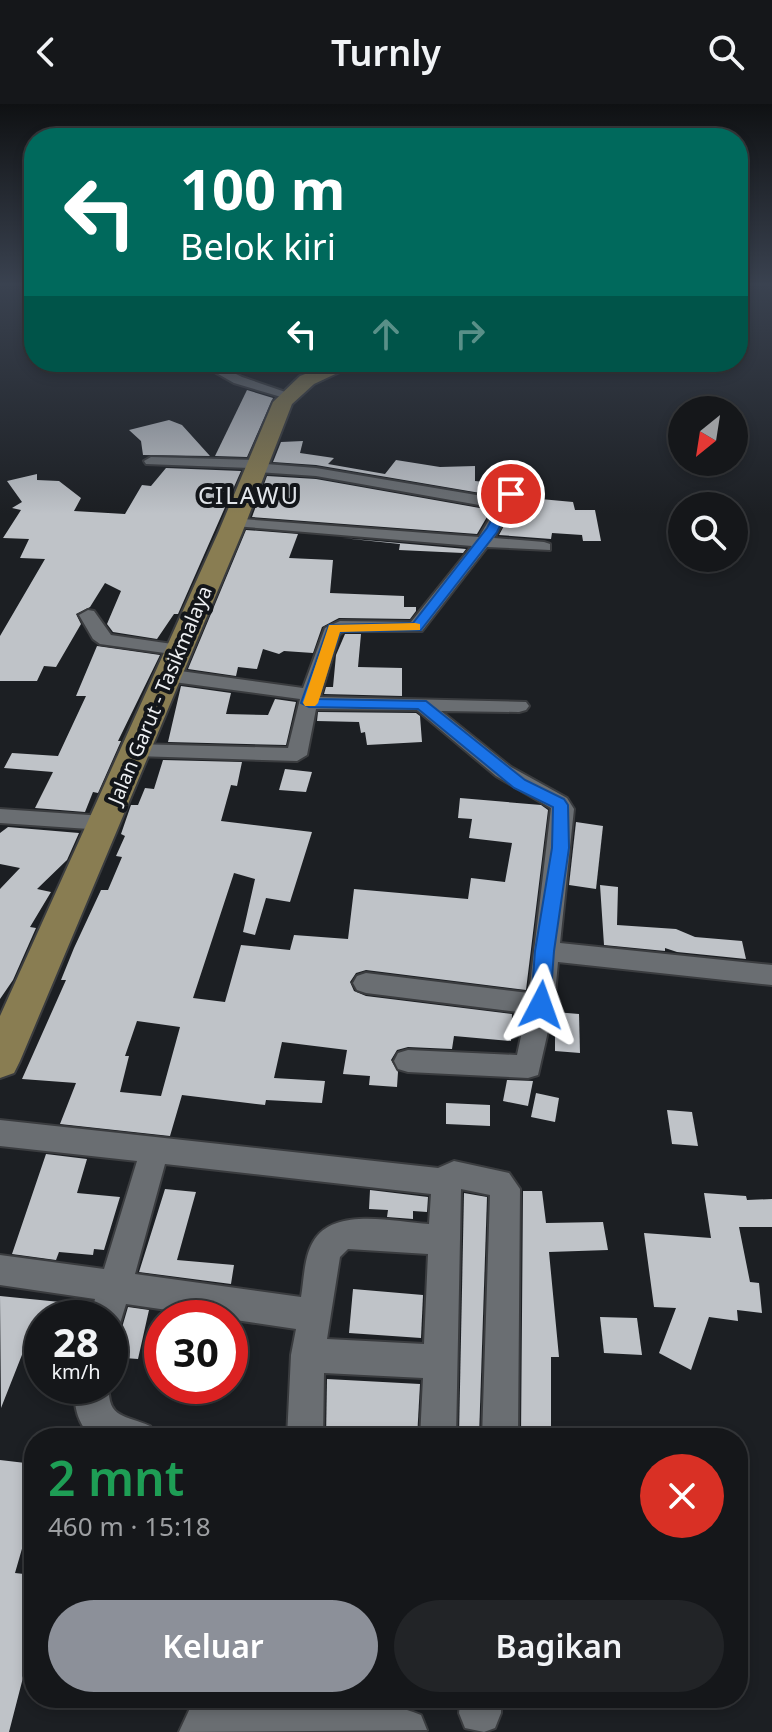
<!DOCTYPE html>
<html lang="id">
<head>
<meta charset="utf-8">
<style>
	:root { --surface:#15171a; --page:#222427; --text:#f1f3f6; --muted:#9d9fa2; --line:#343639; --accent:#8c9099 }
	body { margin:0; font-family:"Noto Sans",sans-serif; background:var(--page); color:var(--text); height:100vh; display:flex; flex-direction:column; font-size:30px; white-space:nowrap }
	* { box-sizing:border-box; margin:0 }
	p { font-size:26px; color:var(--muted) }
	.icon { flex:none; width:44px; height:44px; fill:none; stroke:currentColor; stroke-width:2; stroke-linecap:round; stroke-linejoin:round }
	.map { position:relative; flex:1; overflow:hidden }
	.details { position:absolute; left:24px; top:1324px; width:724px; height:280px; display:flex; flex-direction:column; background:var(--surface); border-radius:32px; box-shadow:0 4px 12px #0003,0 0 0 2px var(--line) }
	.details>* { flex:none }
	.banner { position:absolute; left:24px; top:24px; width:724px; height:244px; border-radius:32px; box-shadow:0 4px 12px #0003,0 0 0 2px var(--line); background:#00695c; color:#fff; overflow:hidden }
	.needle { width:52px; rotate:210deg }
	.fabs { position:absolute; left:668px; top:292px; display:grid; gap:16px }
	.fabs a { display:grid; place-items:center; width:80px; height:80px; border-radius:50%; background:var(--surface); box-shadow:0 4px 12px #0003,0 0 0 2px var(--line); font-size:40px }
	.speed { position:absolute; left:24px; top:1196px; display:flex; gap:16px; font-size:40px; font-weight:700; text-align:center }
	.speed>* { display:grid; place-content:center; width:104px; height:104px; border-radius:50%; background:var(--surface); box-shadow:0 4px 12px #0003,0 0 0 2px var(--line); line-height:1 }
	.speed small { font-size:20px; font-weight:400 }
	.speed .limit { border:12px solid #d22; background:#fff; color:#111 }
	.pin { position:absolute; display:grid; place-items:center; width:68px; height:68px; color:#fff; margin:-34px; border:4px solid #fff; border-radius:50%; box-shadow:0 2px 8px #0007 }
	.me { position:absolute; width:88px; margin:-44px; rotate:4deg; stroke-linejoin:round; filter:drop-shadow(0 0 6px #0008) }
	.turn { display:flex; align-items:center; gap:28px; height:168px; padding:0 24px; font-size:36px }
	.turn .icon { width:104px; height:104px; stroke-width:2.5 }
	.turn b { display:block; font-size:56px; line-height:68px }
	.lanes { display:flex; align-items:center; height:76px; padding:0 24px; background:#0003; justify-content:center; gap:40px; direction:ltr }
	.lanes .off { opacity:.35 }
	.round { display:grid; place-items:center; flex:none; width:84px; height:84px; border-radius:42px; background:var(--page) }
	.head { display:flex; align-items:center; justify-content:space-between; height:136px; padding:0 24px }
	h1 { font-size:48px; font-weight:600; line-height:60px; color:#1e9e55 }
	.button { display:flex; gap:16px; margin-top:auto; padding:16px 24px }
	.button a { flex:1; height:92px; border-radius:48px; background:var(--accent); color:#fff; font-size:32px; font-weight:600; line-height:92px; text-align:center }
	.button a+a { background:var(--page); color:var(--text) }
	header { display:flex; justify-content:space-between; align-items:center; height:104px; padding:0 24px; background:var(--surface); font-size:36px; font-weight:600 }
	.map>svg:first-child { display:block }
	.building { fill:#bfc3c8; fill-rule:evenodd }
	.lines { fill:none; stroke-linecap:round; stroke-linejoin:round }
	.street-casing { stroke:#3a3c3f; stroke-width:4 }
	.primary-casing { stroke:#3a3c3f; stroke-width:4 }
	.street { fill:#6a6e72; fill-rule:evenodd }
	.primary { fill:#897d52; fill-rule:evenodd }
	.route { fill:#1a73e8; stroke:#114b97; stroke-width:2 }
	.slow { fill:#f59e0b }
	.labels { text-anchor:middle; stroke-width:8; stroke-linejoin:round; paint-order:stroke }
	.far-street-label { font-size:20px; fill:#edeff2; stroke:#13161a }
	.far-quarter-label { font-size:24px; letter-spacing:2px; fill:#e1e5ea; stroke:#13161a }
</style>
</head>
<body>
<header><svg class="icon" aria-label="back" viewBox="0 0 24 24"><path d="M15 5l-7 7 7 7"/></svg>Turnly<svg class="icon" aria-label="search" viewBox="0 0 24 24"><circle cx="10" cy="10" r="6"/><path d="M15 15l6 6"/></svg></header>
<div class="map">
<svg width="772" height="1628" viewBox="0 0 772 1628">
	<rect width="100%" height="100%" fill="#1c1f23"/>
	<g class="building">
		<polygon points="247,286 273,294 247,353 215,352"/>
		<polygon points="169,316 182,321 210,352 143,351 141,337 129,326"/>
		<polygon points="303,337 300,349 334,354 328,360 385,370 396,356 440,363 475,362 475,377 505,380 498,392 316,361 273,358 281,338"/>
		<polygon points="166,364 241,367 178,510 174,510 157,535 113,528 107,520 121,487 105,479 90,503 76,510 81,520 56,563 44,562 37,577 0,577 0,532 45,455 20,454 29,435 3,434 21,406 12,404 22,398 7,377 37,370 37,376 59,377 81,394 74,407 125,410 142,381 151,382"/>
		<polygon points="267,372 316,375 491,406 477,430 252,413"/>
		<polygon points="519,393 573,398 575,406 595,406 601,437 583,437 582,431 552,429 551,435 499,431 511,409 520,411 529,404 518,396"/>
		<polygon points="246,426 298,430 289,454 333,456 330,489 404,492 404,503 416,503 416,507 410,515 339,514 322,523 313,549 284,547 279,550 263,545 257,565 238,563 236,572 188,565"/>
		<polygon points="342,434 466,445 463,449 399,446 400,440"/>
		<polygon points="345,530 361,530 358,563 402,564 402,592 324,590 326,583 333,583 336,551"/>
		<polygon points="97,542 160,551 118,637 121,637 98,689 93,688 85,708 35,704 53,668 4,664 12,649 58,652 86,592 76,592"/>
		<polygon points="181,582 231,589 226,610 268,611 275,595 296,598 286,641 168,638"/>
		<polygon points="318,608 416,609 420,612 422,638 367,641 365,628 361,629 359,618 317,617"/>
		<path d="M163,656l79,2 -5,24 -6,-1 -10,36 91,11 -22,70 -24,-4 -11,37 -12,-3 12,-53 -21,-6 -41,125 32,4 16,-57 49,5 4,-15 54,4 6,-50 114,10 3,-21 34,4 7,-39 -43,-5 3,-19 -14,-1 2,-20 81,7 7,5 -22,180 -160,-20 -10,3 -6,9 4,9 12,5 146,18 -1,27 -57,-5 -2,13 -44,-2 -11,3 -6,10 7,12 -1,15 -28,-2 1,-9 -27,-2 4,-24 -65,-8 -8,36 51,3 -3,22 -56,-3 -1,5 -83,-10 -12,41 -110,-12 16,-41 -54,-4 44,-99h-5l13,-32 27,-58h7l14,-33 -6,-1 9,-20 -4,-2 10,-29h7l7,-17 9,1zM137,917l43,6 -19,69 -41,-4 9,-36h-4z"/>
		<polygon points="285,665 312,668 306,688 279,686"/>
		<polygon points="576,718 603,722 596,785 569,781"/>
		<polygon points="8,723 79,729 67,756 37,785 51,788 30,823 36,824 13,876 0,895 0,785 20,764 0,760 0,729"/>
		<polygon points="600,781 618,783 617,821 676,825 695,833 742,837 746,855 677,848 665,844 665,847 604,841"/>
		<polygon points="555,908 579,910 580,949 555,947"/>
		<polygon points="507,976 533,977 528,1002 503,997"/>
		<polygon points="536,989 559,994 555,1018 531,1013"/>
		<polygon points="446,999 490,1001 490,1022 446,1020"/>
		<polygon points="667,1006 692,1008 698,1042 672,1040"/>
		<polygon points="46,1050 87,1055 77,1089 120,1093 104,1146 94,1145 93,1151 59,1148 56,1156 12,1150"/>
		<polygon points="165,1085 196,1088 177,1156 234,1161 231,1180 139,1168"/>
		<polygon points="370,1086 428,1093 427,1108 413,1107 413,1115 387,1113 388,1106 369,1105"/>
		<polygon points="523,1087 542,1087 546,1119 603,1118 608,1146 549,1148 559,1253 551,1253 551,1334 521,1334"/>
		<polygon points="464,1089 487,1093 479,1333 459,1331"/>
		<polygon points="704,1089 746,1092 747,1096 772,1095 772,1123 739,1123 750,1178 759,1179 762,1209 737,1206 738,1217 709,1213 691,1266 659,1249 676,1204 654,1203 644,1129 711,1134"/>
		<polygon points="353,1185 423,1191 421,1234 349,1229"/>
		<polygon points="0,1192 90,1201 87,1214 42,1214 42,1229 31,1228 1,1304"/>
		<polygon points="128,1203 149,1206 138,1255 110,1253 114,1231 121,1227"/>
		<polygon points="600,1213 637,1214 642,1251 604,1249"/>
		<polygon points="327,1275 420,1280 417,1334 326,1334"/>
		<polygon points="0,1356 34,1360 34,1403 15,1469 33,1471 22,1513 34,1514 34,1531 9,1628 0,1628"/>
	</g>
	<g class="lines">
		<defs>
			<g id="street">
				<polygon points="197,258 212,258 242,273 294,291 288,295 234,279"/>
				<polygon points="319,258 331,258 320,275 312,275 310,272"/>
				<polygon points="151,353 259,356 266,360 316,364 500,395 511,375 521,375 523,378 514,398 526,403 518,408 510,406 494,434 544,438 550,440 550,446 487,443 422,527 344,527 339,531 320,593 526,598 529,602 526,606 519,608 441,607 511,663 567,694 574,705 560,839 772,861 772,881 558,858 554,901 538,971 528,974 408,968 398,965 394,957 398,949 408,946 517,951 526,909 366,889 357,886 353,879 357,872 366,869 529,889 551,704 496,672 417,606 316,605 307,651 297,657 135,652 125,646 135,640 288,644 300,595 166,577 157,571 166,565 303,584 325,524 340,517 411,518 472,442 234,422 229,420 229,414 479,433 496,404 316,372 257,368 250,364 146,360 144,357"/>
				<polygon points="88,506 94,507 111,531 179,541 188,546 179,551 100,540 93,535 79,511"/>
				<polygon points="0,705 104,712 112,714 115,719 112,724 104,726 0,719"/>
				<path d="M0,1016l438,48 16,-7 55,12 11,16 -2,249h-36l8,-243 -29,-6 -5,249h-36l3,-60 -99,-5 -1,65h-36l4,-83 5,-26 -170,-25 -8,26 -8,3v-15h-20l5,-19 -95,-14v-30l104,14 33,-108 -137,-15zM165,1060l266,30 -2,30c-34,-2 -96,-18 -116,18 -9,15 -9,38 -12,55l-166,-23zM348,1145l80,5 -4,90 -97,-5 13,-82z"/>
				<path d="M75,1282h34c-2,33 17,29 41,40l6,12h-63c-15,-13 -20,-32 -18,-52z"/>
				<path d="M204,1594c61,0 161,-6 217,17l6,15 -248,2 12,-26z"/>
				<polygon points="461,1594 501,1594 501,1609 495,1624 484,1628 465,1624 459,1609"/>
			</g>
			<polygon id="primary" points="336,258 361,258 314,280 292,300 242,429 20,957 14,969 0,974 0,912 218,429 273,298 300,272"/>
		</defs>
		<use href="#street" class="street-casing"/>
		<use href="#primary" class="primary-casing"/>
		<use href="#street" class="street"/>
		<use href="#primary" class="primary"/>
	</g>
	<linearGradient id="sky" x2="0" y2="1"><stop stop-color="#0f1113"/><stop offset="0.44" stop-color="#3a4250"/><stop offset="1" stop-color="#3a4250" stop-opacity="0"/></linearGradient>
	<rect width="772" height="410" fill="url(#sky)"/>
	<polygon class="route" points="507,387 516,390 497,428 421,526 340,528 317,595 426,597 525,676 564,695 568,701 569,744 554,847 550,901 548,907 534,907 531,901 535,847 552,744 553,703 514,684 418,605 309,603 301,599 329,521 413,519 487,424"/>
	<polygon class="slow" points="415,519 420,520 420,526 340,528 318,599 315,602 305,602 303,599 329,521"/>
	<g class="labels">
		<g class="far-street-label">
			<text transform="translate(160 591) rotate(-67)" y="7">Jalan Garut - Tasikmalaya</text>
		</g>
		<g class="far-quarter-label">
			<text x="249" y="400">CILAWU</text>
		</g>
	</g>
</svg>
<div class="fabs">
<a><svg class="needle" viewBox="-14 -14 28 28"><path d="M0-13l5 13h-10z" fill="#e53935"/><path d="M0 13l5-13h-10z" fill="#9d9fa2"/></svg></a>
<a><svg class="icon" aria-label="search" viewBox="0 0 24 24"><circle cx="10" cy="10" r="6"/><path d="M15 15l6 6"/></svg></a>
</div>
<div class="speed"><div>28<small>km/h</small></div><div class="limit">30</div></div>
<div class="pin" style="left:511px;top:390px;background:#d93025"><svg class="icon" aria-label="arrive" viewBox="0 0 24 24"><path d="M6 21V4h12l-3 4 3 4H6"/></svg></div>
<svg class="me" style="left:541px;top:901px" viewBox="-20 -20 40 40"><path d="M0-17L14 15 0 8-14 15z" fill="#1a73e8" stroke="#fff" stroke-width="4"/></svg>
<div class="banner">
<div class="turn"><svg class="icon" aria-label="left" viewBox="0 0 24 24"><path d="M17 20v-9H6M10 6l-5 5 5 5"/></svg><div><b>100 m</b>Belok kiri</div></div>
<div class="lanes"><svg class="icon" aria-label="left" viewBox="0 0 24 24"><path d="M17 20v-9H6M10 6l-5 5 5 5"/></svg><svg class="icon off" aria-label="ahead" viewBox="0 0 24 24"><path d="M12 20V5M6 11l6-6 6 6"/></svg><svg class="icon off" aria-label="right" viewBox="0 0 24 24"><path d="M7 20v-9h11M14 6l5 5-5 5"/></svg></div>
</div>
<section class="details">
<div class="head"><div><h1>2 mnt</h1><p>460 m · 15:18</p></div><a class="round" style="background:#d93025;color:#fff"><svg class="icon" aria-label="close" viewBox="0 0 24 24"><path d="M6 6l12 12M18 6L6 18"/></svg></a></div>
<div class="button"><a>Keluar</a><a>Bagikan</a></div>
</section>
</div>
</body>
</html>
